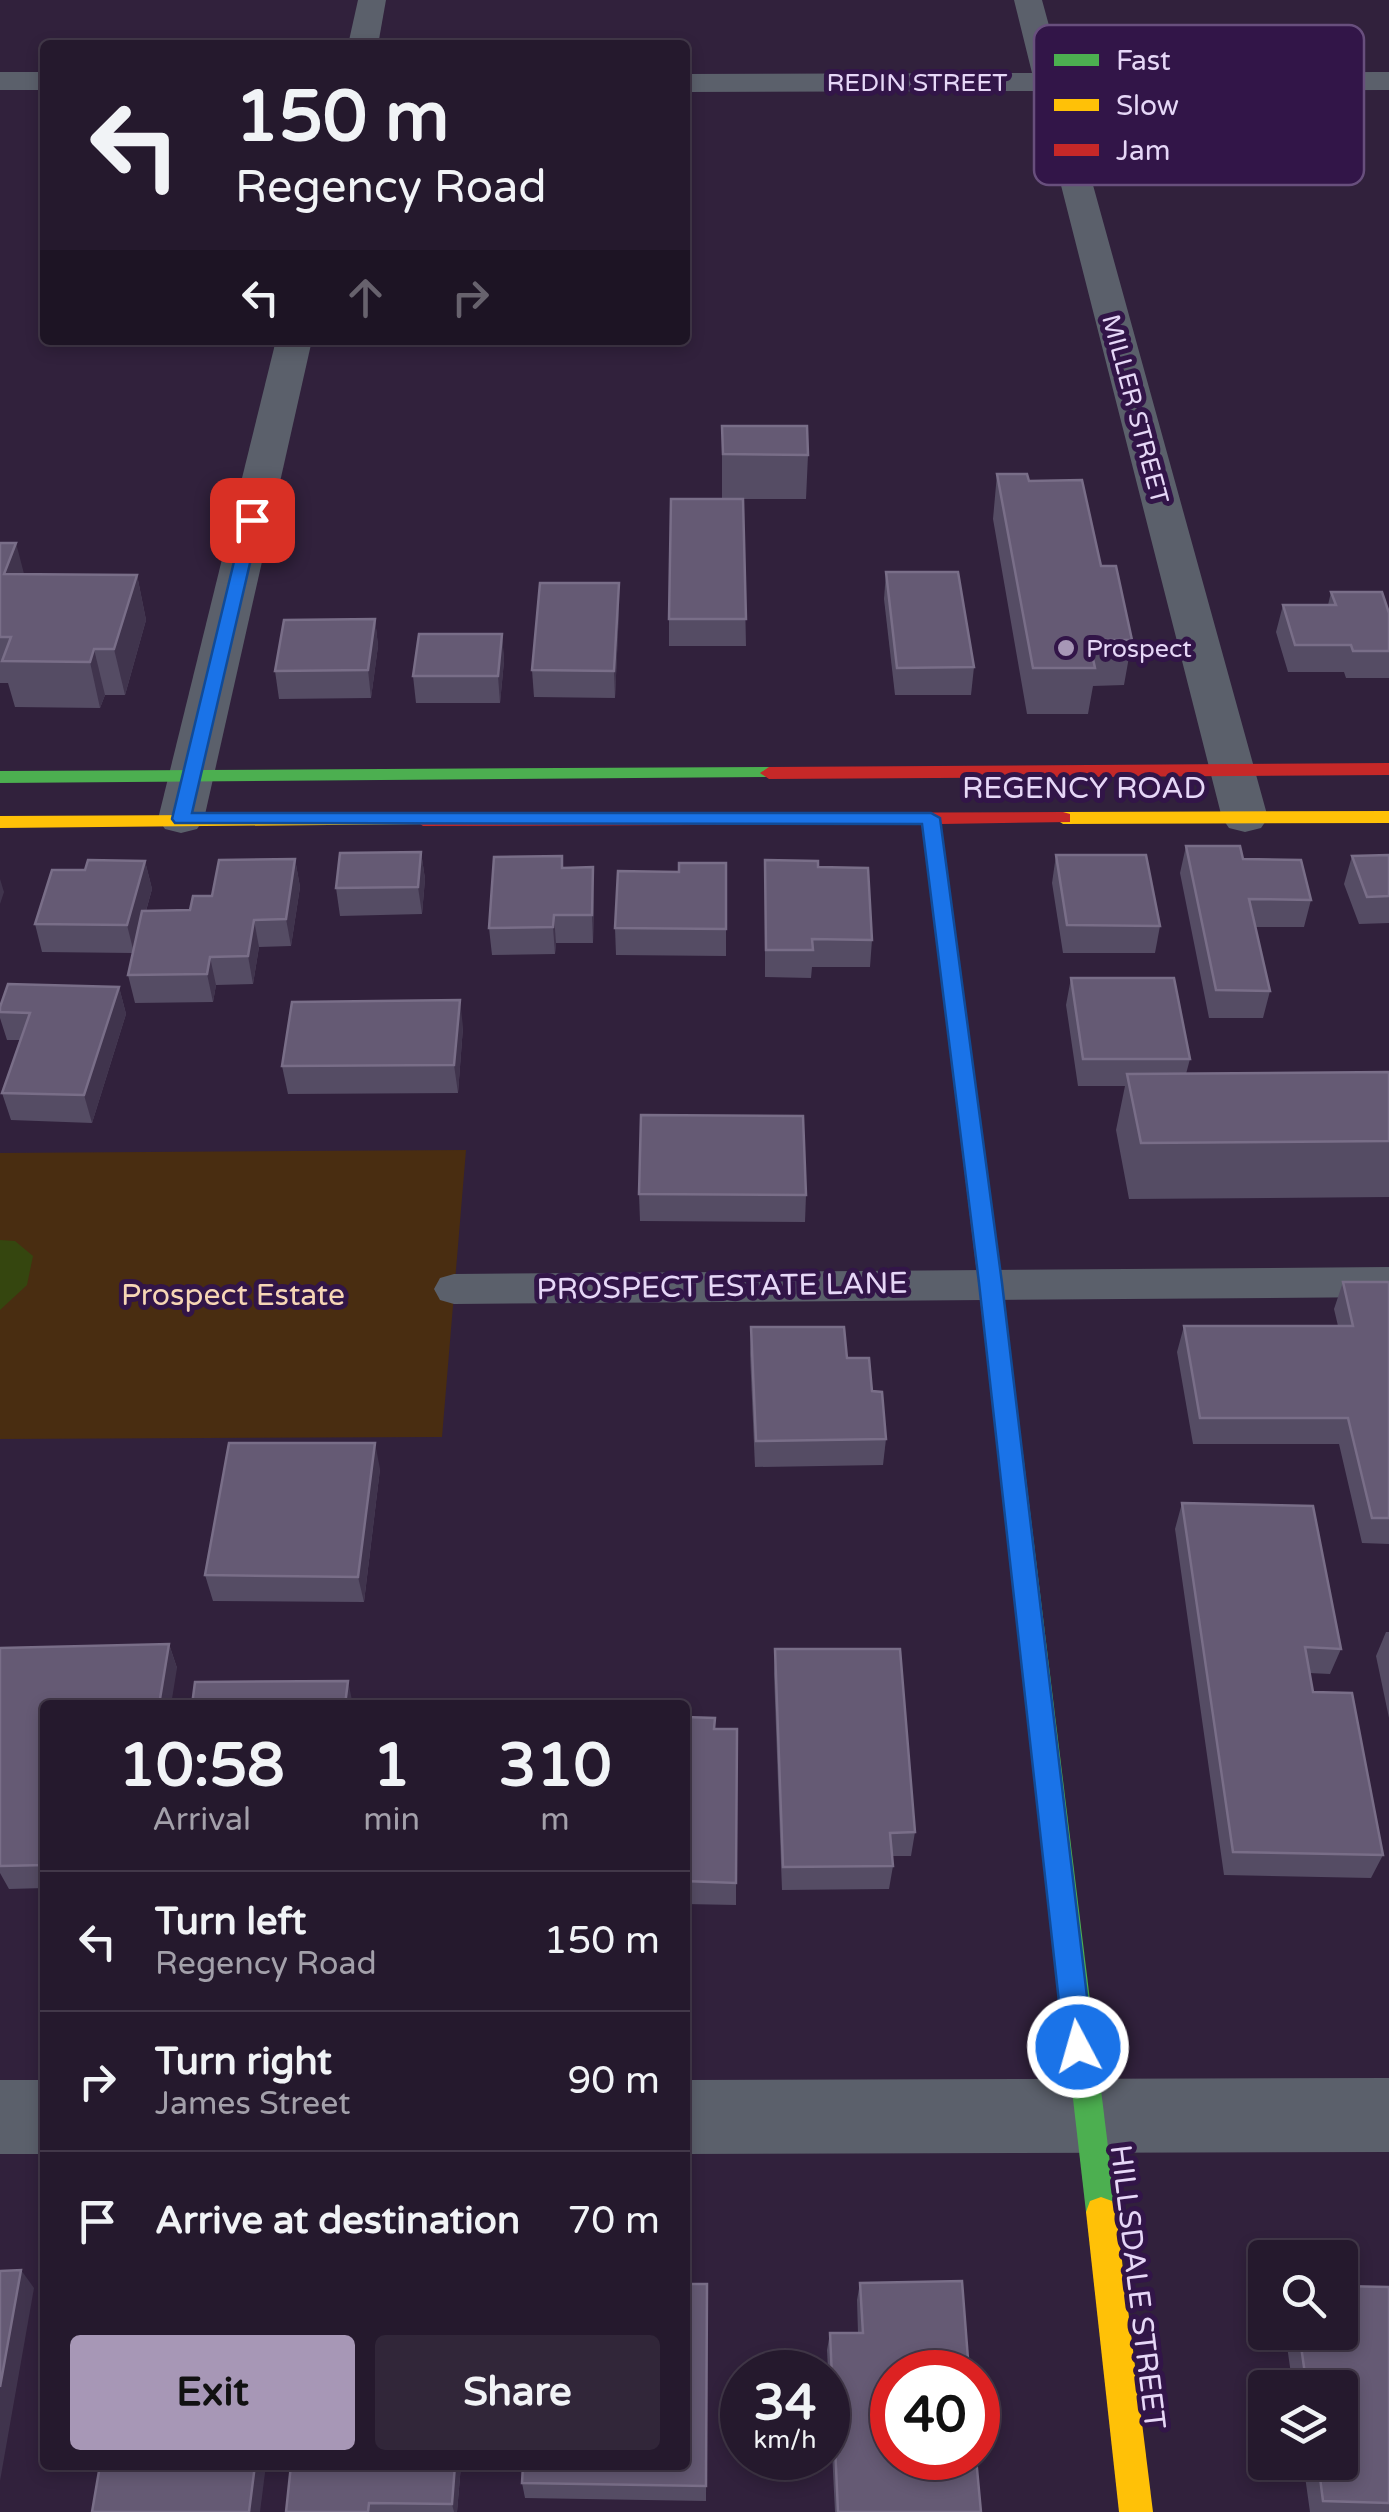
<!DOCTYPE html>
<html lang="en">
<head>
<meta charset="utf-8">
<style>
	:root { --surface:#25192d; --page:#312639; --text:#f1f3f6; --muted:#a3a0aa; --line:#423849; --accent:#a797b6 }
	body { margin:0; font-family:"Varela Round",sans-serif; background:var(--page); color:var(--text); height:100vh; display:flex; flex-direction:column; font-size:38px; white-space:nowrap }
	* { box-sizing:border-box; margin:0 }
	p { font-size:32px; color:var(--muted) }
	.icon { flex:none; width:55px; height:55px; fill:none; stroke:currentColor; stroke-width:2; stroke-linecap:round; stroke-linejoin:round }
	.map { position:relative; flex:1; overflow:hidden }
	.panel { position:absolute; left:40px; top:1700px; width:650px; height:770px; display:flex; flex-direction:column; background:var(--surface); border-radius:10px; box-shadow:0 5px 15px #0003,0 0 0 2px var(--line) }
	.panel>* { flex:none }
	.hud { position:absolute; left:40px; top:40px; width:650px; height:305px; border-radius:10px; box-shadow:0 5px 15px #0003,0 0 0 2px var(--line); background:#25192d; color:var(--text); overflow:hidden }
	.controls { position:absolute; left:1248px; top:2240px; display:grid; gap:20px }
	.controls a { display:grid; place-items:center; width:110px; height:110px; border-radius:10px; background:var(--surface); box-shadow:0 5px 15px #0003,0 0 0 2px var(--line); font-size:50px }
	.speed { position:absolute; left:720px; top:2350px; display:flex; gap:20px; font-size:50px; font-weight:700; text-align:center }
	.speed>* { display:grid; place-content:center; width:130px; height:130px; border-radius:50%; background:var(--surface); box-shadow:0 5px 15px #0003,0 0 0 2px var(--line); line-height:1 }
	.speed small { font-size:25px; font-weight:400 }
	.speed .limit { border:15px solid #d22; background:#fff; color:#111 }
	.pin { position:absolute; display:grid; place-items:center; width:85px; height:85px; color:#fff; margin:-42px; border-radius:20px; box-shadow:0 5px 15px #0006 }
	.me { position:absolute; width:110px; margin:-55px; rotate:354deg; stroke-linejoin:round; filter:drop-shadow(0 0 8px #0008) }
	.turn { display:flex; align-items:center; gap:35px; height:210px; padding:0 30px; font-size:45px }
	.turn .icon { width:130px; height:130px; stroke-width:2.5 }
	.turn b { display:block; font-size:70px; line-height:85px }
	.lanes { display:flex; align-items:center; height:95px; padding:0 30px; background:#0003; justify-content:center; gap:50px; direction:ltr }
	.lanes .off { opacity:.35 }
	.eta { display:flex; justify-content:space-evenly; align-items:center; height:170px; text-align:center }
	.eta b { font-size:60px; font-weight:800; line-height:70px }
	.button { display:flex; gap:20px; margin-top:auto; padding:20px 30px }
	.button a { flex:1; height:115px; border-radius:10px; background:var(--accent); color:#111; font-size:40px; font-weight:800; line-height:115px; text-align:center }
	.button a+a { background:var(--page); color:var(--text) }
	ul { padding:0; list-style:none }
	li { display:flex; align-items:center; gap:30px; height:140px; padding:0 30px; border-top:2px solid var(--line) }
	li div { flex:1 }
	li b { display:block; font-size:38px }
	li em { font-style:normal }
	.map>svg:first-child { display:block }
	.green { fill:#492d11 }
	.water { fill:#35460f }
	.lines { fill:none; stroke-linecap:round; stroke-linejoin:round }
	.lane { fill:#5b606b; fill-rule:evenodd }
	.street { fill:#5b606b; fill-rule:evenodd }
	.fast { fill:#4caf50; fill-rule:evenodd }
	.slow { fill:#ffc107; fill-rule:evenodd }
	.jam { fill:#c62828; fill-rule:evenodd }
	.wall { fill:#554c64 }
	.shaded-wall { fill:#40344d }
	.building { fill:#655a74; stroke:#796e88; stroke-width:2.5 }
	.route { fill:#1a73e8; stroke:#114b97; stroke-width:2.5 }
	.poi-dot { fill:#a797b6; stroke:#321548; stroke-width:4 }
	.labels { text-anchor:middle; stroke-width:10; stroke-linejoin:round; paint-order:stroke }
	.far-street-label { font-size:25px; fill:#e6d7f7; stroke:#321548 }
	.far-poi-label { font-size:25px; fill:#e6d7f7; stroke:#321548; text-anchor:start }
	.street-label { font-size:30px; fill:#e6d7f7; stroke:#321548 }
	.park-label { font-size:30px; fill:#f6d6b5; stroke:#321548 }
	.key { fill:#321548; stroke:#684f7d; stroke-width:2.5 }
	.key-label { font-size:28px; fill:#e6d7f7 }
</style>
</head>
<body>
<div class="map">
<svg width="1389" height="2512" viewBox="0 0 1389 2512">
	<rect width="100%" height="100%" fill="#31213c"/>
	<polygon class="green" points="466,1150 442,1437 0,1439 0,1153"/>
	<polygon class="water" points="0,1240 15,1241 33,1256 27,1285 0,1310"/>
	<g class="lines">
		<polygon class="lane" points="1389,1267 1389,1297 454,1304 440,1300 434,1289 440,1278 454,1274"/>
		<g class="street">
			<polygon points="358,0 386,0 378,45 348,45"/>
			<polygon points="1014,0 1042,0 1062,73 1389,72 1389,90 1067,91 1268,818 1261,828 1245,832 1229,828 1222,818 1037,91 685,92 685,74 1032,73"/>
			<rect x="0" y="72" width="45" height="18"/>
			<polygon points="276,340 312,340 204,819 197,829 181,833 165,829 158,819"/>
			<polygon points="1389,2078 1389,2152 685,2154 685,2080"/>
			<rect x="0" y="2080" width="45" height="74"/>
		</g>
		<g class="fast">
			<polygon points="769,767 778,773 775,777 0,783 0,771"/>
			<polygon points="1011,1444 1020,1447 1023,1454 1116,2212 1112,2223 1101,2227 1090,2223 1086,2212 999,1454 1002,1447"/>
		</g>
		<g class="slow">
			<polygon points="1389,811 1389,823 1063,824 1054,818 1063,812"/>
			<polygon points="423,814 432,820 430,824 0,828 0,816"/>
			<polygon points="1101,2197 1112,2201 1116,2212 1153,2512 1119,2512 1086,2212 1090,2201"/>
		</g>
		<g class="jam">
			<polygon points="1389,763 1389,775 769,779 760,773 769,767"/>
			<polygon points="1063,812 1070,814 1070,822 941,824 1023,1454 1020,1461 1011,1464 1002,1461 999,1454 922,824 423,826 414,820 423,814"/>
		</g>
	</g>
	<g class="wall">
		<polygon points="722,426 808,455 806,499 743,499 746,646 669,646 669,619 722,499"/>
		<polygon points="997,474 1029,481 1101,566 1132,640 1124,685 1093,686 1088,714 1027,714 993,519"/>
		<polygon points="0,543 24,574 137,575 146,620 125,695 105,695 100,708 15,707 8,683 0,683"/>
		<polygon points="886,572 974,667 971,695 895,695 884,599"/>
		<polygon points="1331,592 1389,613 1389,678 1346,678 1344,672 1288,672 1276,632 1283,605 1328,605"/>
		<polygon points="619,610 615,698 534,697 532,670"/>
		<polygon points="375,619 378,646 371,698 279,699 275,671"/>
		<polygon points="502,634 504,661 500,703 416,703 413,676"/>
		<polygon points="1186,846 1243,859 1311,900 1304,927 1255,927 1270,991 1263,1018 1209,1018 1180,873"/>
		<polygon points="421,852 425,879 422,914 340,916 336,888"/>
		<polygon points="1056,855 1160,926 1155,953 1063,953 1052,883"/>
		<polygon points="1389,855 1389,923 1359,924 1344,884 1352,856"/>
		<polygon points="295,859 300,887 291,946 259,947 253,984 216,985 213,1002 135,1003 128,975 133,953 42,952 35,924 85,870 145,861 152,889 146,911 190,910 212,896"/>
		<polygon points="765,860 818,867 872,940 870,967 812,967 811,978 765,977"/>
		<polygon points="726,863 726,956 616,955 615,928 679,872"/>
		<polygon points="562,868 594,895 593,943 556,943 555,954 492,955 489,928"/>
		<polygon points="1071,978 1190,1059 1186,1074 1389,1072 1389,1197 1129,1199 1116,1130 1125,1086 1078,1086 1066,1005"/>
		<polygon points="119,987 126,1014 92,1123 11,1120 2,1093 21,1040 7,1040 0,1018 0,1007"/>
		<polygon points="463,1027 458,1093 288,1094 282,1066"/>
		<polygon points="639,1194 806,1195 805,1222 640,1221"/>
		<polygon points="1343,1282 1389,1282 1389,1544 1362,1543 1339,1444 1193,1444 1177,1352 1184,1326 1338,1326 1334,1309"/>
		<polygon points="751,1327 847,1358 872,1391 886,1439 883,1465 755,1467 750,1354"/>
		<polygon points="380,1469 364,1602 213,1601 205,1575"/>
		<polygon points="1182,1503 1341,1649 1330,1674 1309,1673 1313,1692 1383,1855 1371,1878 1224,1875 1175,1529"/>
		<polygon points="1386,1632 1389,1632 1389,1718 1376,1656"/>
		<polygon points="169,1644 177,1668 45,1705 45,1888 9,1889 0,1873 0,1648"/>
		<polygon points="775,1649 915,1832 911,1856 892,1856 893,1866 889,1889 782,1890 774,1674"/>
		<polygon points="685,1717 715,1729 736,1883 736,1905 685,1904"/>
		<polygon points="860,2283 981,2512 835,2512 827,2350 830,2333 858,2333 857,2300"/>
		<polygon points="707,2284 706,2501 525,2498 522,2483"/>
		<polygon points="1389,2287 1389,2512 1310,2512 1303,2462 1340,2462 1340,2388 1293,2388 1285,2332 1340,2332"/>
		<polygon points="461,2465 457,2512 286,2512"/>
	</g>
	<g class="shaded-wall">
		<polygon points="16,543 28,589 4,574"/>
		<polygon points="137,575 146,620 125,695 114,649"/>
		<polygon points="619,583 619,610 615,698 614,671"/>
		<polygon points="375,619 378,646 371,698 368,670"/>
		<polygon points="502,634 504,661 500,703 498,676"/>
		<polygon points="94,649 105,695 100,708 90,662"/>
		<polygon points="421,852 425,879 422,914 418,887"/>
		<polygon points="295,859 300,887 291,946 286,919"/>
		<polygon points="145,861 152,889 134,953 127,925"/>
		<polygon points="593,867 594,895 593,943 592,915"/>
		<polygon points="0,879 4,892 0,904"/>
		<polygon points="554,915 556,943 555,954 553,927"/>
		<polygon points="254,920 259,947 253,984 248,956"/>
		<polygon points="210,957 216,985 213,1002 207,974"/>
		<polygon points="119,987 126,1014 92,1123 84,1095"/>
		<polygon points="460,1000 463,1027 458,1093 454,1065"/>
		<polygon points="375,1443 380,1469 364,1602 358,1577"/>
		<polygon points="169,1644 177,1668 171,1705 159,1705"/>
		<polygon points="348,1681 353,1705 345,1705"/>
		<polygon points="21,2270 34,2288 0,2481 0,2387"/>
		<polygon points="255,2465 266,2465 260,2512 249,2512"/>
		<polygon points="455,2465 461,2465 457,2512 454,2512 452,2504"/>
	</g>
	<g class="building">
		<polygon points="722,426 807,426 808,455 723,454"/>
		<polygon points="997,474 1027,474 1029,481 1082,480 1101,566 1116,566 1132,640 1089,640 1095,668 1033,668"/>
		<polygon points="671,499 743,499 746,619 669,619"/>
		<polygon points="0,543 16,543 4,574 137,575 114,649 94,649 90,662 2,661 11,637 0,637"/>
		<polygon points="886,572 958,572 974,667 897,668"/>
		<polygon points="540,583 619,583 614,671 532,670"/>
		<polygon points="1331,592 1382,592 1389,613 1389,651 1353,651 1351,645 1295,645 1283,605 1336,605"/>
		<polygon points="375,619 368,670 275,671 284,620"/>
		<polygon points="419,634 502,634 498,676 413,676"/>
		<polygon points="1186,846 1240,846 1243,859 1301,860 1311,900 1249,899 1270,991 1216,990"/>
		<polygon points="421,852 418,887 336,888 340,853"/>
		<polygon points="1056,855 1146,855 1160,926 1067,925"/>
		<polygon points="1389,855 1389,896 1367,897 1352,856"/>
		<polygon points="562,856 562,868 593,867 592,915 554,915 553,927 489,928 494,857"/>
		<polygon points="295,859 286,919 254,920 248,956 210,957 207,974 128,975 142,911 190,910 193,896 212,896 219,860"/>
		<polygon points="88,860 145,861 127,925 35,924 52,870 85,870"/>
		<polygon points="765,860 818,861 818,867 868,868 872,940 812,939 813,950 766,950"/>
		<polygon points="679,863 726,863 726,929 615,928 618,871 679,872"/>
		<polygon points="1071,978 1174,978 1190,1059 1083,1059"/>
		<polygon points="8,984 119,987 84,1095 2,1093 30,1013 0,1012 0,1007"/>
		<polygon points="460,1000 454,1065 282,1066 292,1002"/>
		<polygon points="1389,1072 1389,1141 1141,1143 1127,1074"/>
		<polygon points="641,1115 803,1116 806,1195 639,1194"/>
		<polygon points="1343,1282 1389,1282 1389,1518 1372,1518 1348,1418 1200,1418 1184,1326 1353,1326"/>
		<polygon points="751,1327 844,1327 847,1358 869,1358 872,1391 882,1392 886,1439 756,1441"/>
		<polygon points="229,1443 375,1443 358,1577 205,1575"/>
		<polygon points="1182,1503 1313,1506 1341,1649 1305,1647 1313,1692 1352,1693 1383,1855 1233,1852"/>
		<polygon points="169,1644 159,1705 45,1705 45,1865 0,1866 0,1648"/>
		<polygon points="775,1649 900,1649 915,1832 890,1833 893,1866 783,1867"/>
		<polygon points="348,1681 345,1705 192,1705 195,1682"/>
		<polygon points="685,1717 715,1718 714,1729 737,1729 736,1883 685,1881"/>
		<polygon points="21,2270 0,2387 0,2271"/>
		<polygon points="962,2281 969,2372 892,2372 892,2458 976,2458 981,2512 838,2512 830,2333 863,2333 860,2283"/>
		<polygon points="685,2284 707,2284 706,2486 522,2483 523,2465 685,2465"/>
		<polygon points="1340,2286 1389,2287 1389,2503 1323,2501 1318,2462 1340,2462 1340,2388 1307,2388 1299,2332 1340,2332"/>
		<polygon points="100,2465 255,2465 249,2512 92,2512"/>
		<polygon points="291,2465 455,2465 452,2504 369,2503 368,2512 286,2512"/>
	</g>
	<polygon class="route" points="252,516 260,520 192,813 931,813 940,818 1002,1283 1093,2047 1089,2057 1078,2062 1068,2057 1064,2047 979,1283 922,824 175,823 172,819 244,520"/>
	<circle class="poi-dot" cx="1066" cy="648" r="10"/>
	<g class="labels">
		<g class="far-street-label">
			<text x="917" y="91">REDIN STREET</text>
			<text transform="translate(1136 409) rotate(75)" y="9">MILLER STREET</text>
		</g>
		<g class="far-poi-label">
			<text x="1086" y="657">Prospect</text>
		</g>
		<g class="street-label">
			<text x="1084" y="798">REGENCY ROAD</text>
			<text transform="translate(722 1286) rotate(-1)" y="10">PROSPECT ESTATE LANE</text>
			<text transform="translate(1138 2287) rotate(83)" y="10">HILLSDALE STREET</text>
		</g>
		<g class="park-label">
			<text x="233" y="1305">Prospect Estate</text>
		</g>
	</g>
	<rect x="1034" y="25" width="330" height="160" rx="15" class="key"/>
	<rect x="1054" y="54" width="45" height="12" fill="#4caf50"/>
	<rect x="1054" y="99" width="45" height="12" fill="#ffc107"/>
	<rect x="1054" y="144" width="45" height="12" fill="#c62828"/>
	<g class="key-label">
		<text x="1116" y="70">Fast</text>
		<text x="1116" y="115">Slow</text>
		<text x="1116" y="160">Jam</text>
	</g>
</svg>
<div class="controls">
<a><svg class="icon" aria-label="search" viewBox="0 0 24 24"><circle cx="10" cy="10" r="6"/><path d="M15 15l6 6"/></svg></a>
<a><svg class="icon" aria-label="layers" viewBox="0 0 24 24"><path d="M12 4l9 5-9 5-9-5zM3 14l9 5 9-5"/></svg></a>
</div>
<div class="speed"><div>34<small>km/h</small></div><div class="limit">40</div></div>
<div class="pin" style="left:252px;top:520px;background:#d93025"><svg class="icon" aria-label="arrive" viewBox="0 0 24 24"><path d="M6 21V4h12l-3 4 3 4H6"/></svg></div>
<svg class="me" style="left:1078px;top:2047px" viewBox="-20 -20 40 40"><circle r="17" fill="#1a73e8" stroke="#fff" stroke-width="3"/><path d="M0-11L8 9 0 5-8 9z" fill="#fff"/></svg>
<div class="hud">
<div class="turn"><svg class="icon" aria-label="left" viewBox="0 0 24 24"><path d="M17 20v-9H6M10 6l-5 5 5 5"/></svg><div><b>150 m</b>Regency Road</div></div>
<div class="lanes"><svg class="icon" aria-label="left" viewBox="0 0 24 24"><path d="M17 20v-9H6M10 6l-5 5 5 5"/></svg><svg class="icon off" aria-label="ahead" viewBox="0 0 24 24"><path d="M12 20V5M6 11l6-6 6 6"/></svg><svg class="icon off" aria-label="right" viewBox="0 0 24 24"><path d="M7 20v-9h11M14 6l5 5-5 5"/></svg></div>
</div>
<section class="panel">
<div class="eta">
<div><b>10:58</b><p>Arrival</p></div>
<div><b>1</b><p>min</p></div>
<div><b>310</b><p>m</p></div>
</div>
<ul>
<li><svg class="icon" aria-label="left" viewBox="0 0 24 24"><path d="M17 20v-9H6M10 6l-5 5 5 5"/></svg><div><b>Turn left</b><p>Regency Road</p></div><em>150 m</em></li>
<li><svg class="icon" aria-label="right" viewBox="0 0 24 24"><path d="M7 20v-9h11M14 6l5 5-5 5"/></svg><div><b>Turn right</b><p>James Street</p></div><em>90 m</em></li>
<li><svg class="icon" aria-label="arrive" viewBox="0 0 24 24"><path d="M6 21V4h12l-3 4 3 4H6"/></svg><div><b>Arrive at destination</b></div><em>70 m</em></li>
</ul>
<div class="button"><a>Exit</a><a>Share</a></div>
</section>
</div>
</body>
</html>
